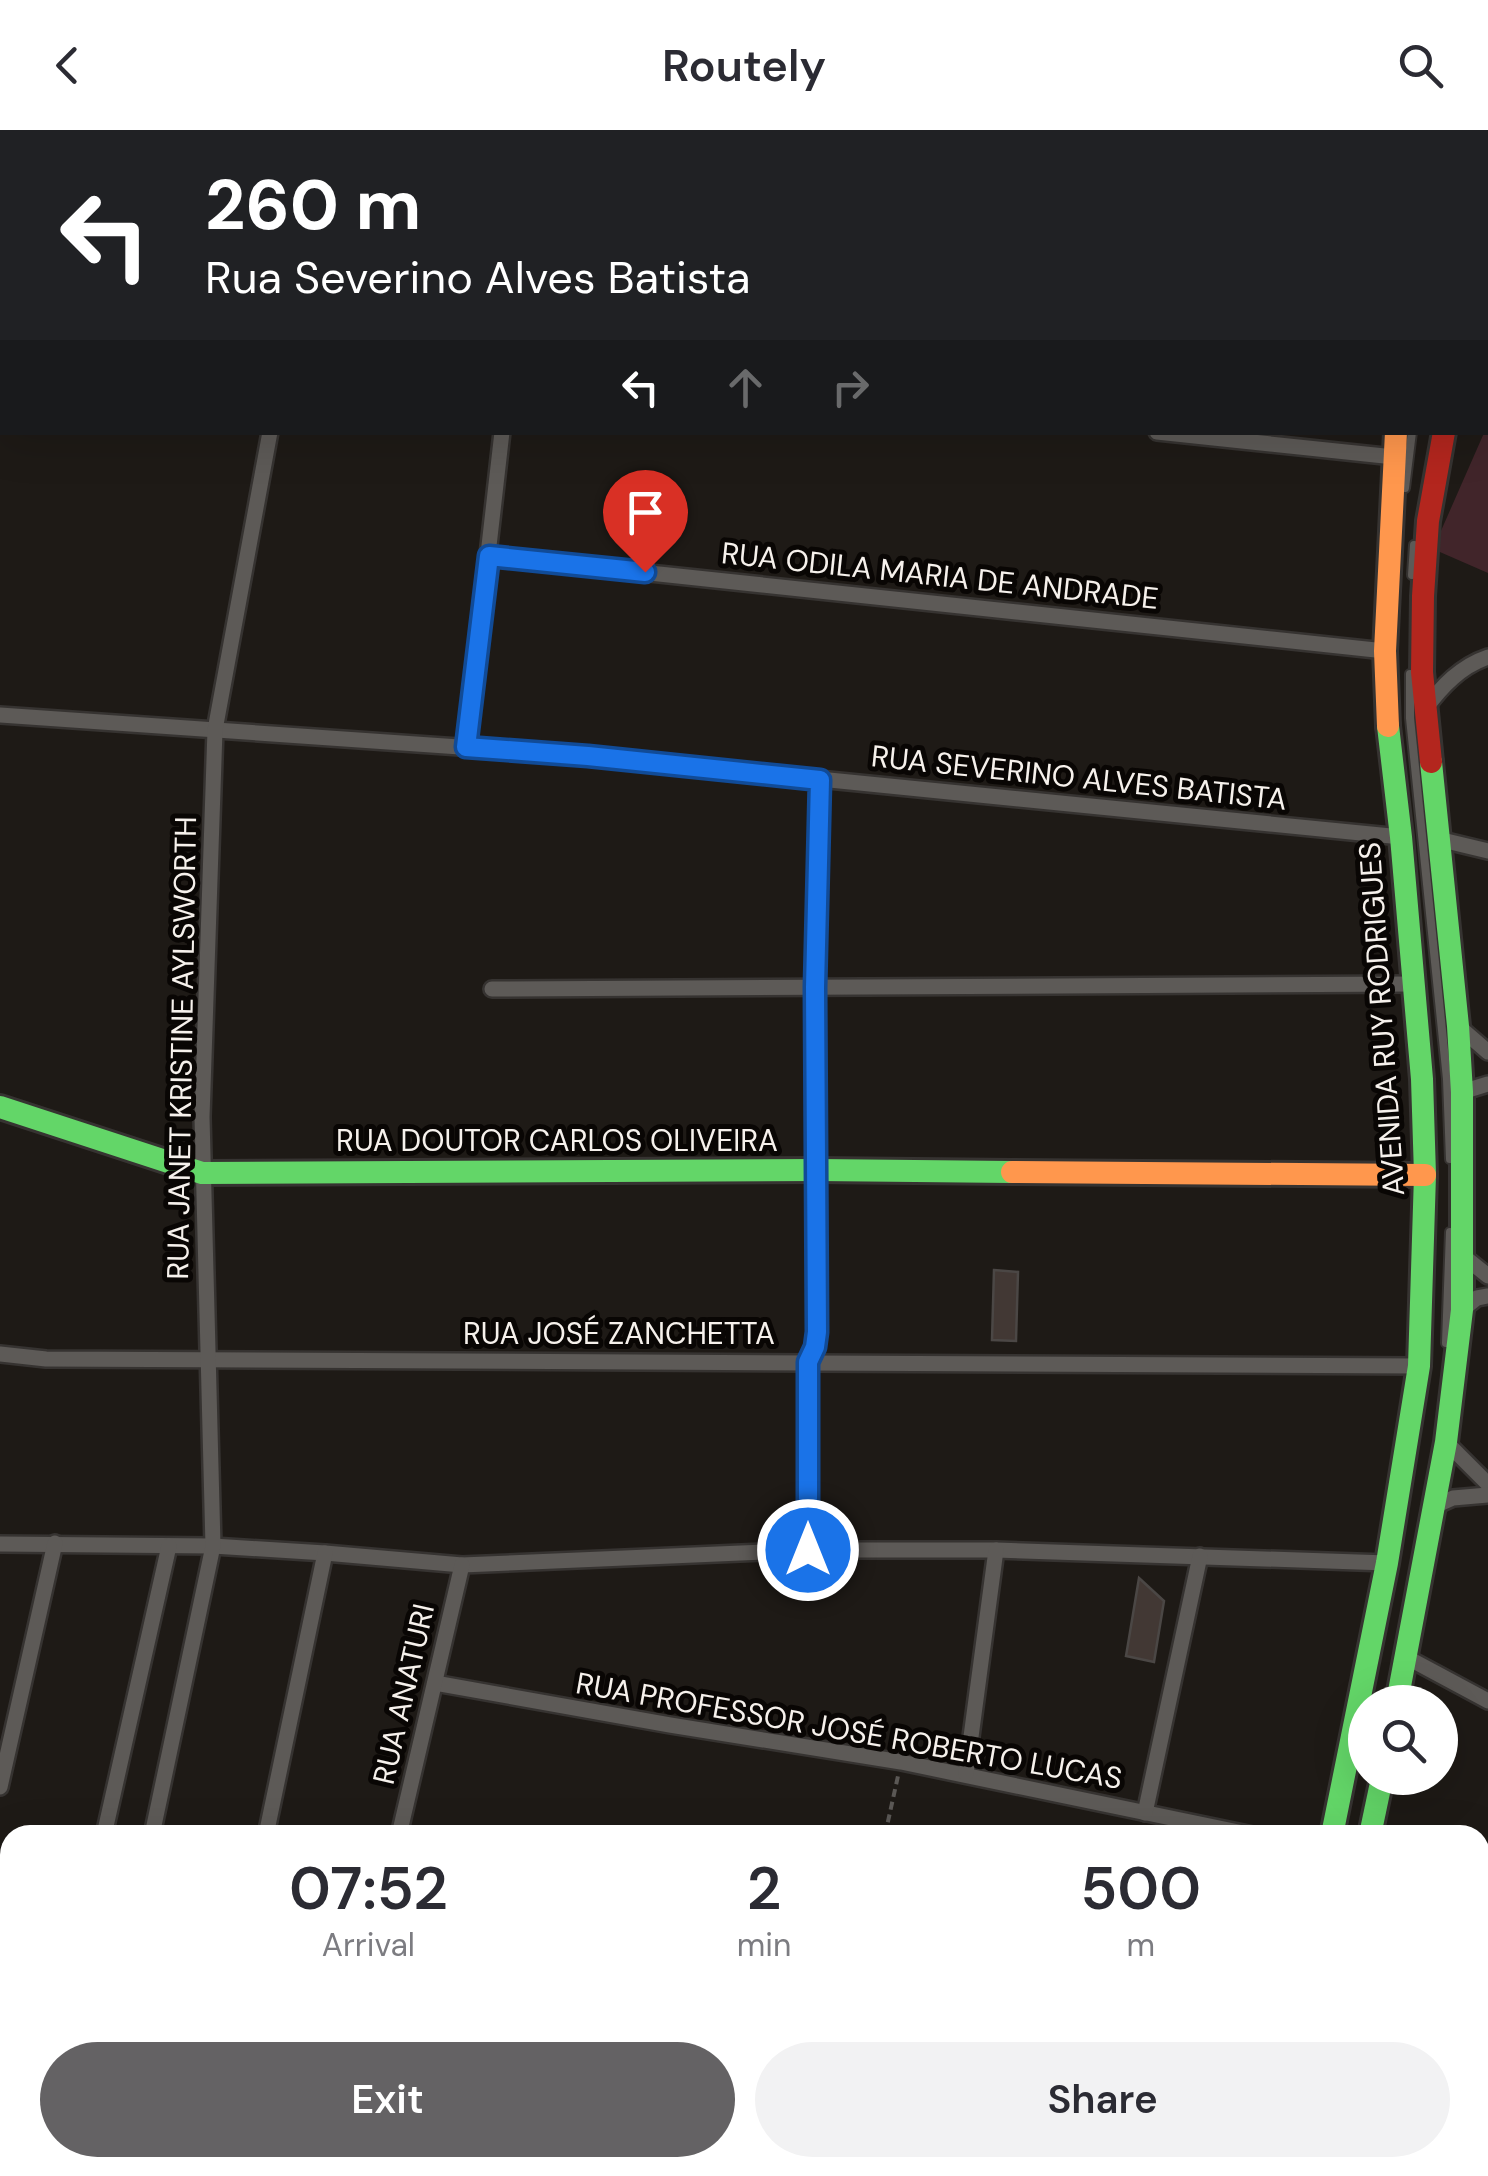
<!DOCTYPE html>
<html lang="en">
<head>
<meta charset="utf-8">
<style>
	:root { --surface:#fff; --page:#f2f2f3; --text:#2b2b33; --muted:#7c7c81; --accent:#646264 }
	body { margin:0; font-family:"DM Sans",sans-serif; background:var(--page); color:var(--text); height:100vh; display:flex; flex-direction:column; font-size:38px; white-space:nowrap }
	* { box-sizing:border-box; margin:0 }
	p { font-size:32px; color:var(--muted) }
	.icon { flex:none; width:55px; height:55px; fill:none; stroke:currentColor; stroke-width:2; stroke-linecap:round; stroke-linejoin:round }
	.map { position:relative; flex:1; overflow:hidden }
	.sheet { position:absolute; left:0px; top:1695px; width:1490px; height:352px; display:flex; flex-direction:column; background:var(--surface); border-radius:30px 30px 0 0; box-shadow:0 10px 40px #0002 }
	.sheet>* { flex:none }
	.top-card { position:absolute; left:0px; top:0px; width:1490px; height:305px; box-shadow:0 10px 40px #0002; background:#202124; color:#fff; overflow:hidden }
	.tools { position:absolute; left:1348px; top:1555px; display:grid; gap:20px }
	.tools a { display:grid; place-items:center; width:110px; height:110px; border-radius:50%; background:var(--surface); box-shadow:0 10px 40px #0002; font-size:50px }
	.pin { position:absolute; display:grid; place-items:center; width:85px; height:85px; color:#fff; margin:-102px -42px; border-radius:50% 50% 50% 0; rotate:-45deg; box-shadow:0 0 10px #0007 }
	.pin .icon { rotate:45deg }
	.me { position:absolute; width:110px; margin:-55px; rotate:0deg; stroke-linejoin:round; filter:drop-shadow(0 0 8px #0008) }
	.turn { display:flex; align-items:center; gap:35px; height:210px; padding:0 40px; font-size:45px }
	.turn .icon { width:130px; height:130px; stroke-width:2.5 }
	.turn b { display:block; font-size:70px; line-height:85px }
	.lanes { display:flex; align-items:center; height:95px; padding:0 40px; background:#0003; justify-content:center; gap:50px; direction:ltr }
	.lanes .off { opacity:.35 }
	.eta { display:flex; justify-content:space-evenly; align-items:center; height:170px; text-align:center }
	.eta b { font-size:60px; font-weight:600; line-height:70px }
	.cta { display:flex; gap:20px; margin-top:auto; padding:20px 40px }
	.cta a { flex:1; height:115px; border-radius:60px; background:var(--accent); color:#fff; font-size:40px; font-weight:600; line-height:115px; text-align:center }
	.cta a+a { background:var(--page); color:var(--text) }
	header { display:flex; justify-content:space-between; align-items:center; height:130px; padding:0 40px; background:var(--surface); font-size:45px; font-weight:600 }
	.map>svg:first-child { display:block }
	.garden { fill:#41252a }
	.building { fill:#423834; stroke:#4b4745; stroke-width:2.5 }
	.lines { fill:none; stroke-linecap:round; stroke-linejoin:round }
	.lane-casing { stroke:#363331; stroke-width:12 }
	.street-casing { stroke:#363331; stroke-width:20 }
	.fast-casing { stroke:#363331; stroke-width:28 }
	.slow-casing { stroke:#363331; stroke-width:28 }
	.jam-casing { stroke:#363331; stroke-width:28 }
	.path { stroke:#5b5855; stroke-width:4; stroke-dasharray:8 5; stroke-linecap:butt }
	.lane { stroke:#5d5a57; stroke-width:8 }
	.street { stroke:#5d5a57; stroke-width:15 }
	.fast { stroke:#63d668; stroke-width:22 }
	.slow { stroke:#ff974d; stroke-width:22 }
	.jam { stroke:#b3261e; stroke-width:22 }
	.route-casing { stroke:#114b97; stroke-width:25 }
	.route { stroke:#1a73e8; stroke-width:18 }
	.labels { text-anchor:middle; stroke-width:10; stroke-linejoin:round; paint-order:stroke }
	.street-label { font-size:30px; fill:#f6f1ec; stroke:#090604 }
</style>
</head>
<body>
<header><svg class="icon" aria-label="back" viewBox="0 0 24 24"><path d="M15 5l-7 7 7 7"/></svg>Routely<svg class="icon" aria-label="search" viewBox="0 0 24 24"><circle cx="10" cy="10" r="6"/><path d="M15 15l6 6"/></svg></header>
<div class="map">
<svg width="1488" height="2046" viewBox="0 0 1488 2046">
	<rect width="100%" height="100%" fill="#1e1a16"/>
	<polygon class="garden" points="1488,293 1488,443 1433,419 1484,303 1488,302"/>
	<g class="building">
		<polygon points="994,1140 1018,1142 1016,1211 992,1210"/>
		<polygon points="1139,1448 1164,1471 1154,1532 1126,1526"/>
	</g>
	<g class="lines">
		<defs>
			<g id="lane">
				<polyline points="1470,0 1470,2"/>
				<polyline points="640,2 641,0"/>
				<polyline points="1161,2 1161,0"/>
				<polyline points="1443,2 1443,0"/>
				<polyline points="0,32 2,34"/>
				<polyline points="0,92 2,89"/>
				<polyline points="0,145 2,147"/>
				<polyline points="1405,358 1412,302"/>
				<polyline points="1412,445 1414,415"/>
				<polyline points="1410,544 1410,588 1447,949 1450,1029"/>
				<polyline points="1446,1213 1450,1102"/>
				<polyline points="1292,2046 1293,2038"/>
			</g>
			<g id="street">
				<polyline points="58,0 64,2"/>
				<polyline points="293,2 294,0"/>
				<polyline points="1157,302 1394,327"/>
				<polyline points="489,426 1385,521"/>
				<path d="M1425,579c17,-23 36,-43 63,-52"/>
				<polyline points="0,585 588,626 1401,707"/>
				<polyline points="466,617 502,302"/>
				<polyline points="1438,709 1488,721"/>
				<polyline points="492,859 1413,854"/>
				<polyline points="1458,896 1488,922"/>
				<polyline points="1462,962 1488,954"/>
				<polyline points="1462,1125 1488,1146"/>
				<polyline points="1462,1180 1477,1168 1488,1166"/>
				<polyline points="0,1224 46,1229 1419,1236"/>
				<polyline points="1446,1312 1488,1354"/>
				<polyline points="1435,1376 1453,1368 1488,1365"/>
				<polyline points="0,1414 213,1416 325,1423 462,1435 808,1420 996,1420 1387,1433"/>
				<polyline points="808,1420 808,1233 815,1217 817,1201 815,857 820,650"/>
				<polyline points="1406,1527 1488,1571"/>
				<polyline points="435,1553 670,1595 901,1632 1253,1705"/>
				<polyline points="966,1644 996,1420"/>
				<polyline points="0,1657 55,1413"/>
				<polyline points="1145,1683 1200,1426"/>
				<polyline points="104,1705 169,1416"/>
				<polyline points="152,1705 213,1416 202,987 215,600 270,302"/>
				<polyline points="266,1705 325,1423"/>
				<polyline points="399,1705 462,1435"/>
				<polyline points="1480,1788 1488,1792"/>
				<polyline points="0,1836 10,1838"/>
				<polyline points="0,1988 10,1990"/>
				<polyline points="1480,2003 1488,2008"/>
				<polyline points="233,2038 274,2046"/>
				<polyline points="930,2038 972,2046"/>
				<polyline points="323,2046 325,2038"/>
			</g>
			<g id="fast">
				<polyline points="1484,0 1484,2"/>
				<polyline points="1488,161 1488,162"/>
				<polyline points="0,977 202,1043 818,1040 1012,1042"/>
				<polyline points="1397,1572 1446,1312 1462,1180 1462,962 1458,896 1431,632"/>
				<polyline points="1332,1705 1387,1433 1419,1236 1425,1045 1422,949 1401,707 1388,596"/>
				<polyline points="1370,1705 1382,1648"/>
				<polyline points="1264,2046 1266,2038"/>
				<polyline points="1305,2046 1306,2038"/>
			</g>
			<g id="slow">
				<polyline points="1427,2 1428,0"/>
				<polyline points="1388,596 1385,521 1396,302"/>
				<polyline points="1012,1042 1425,1045"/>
			</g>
			<polyline id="jam" points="1431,632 1422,542 1423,466 1428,391 1444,302"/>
		</defs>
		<use href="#lane" class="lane-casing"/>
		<use href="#street" class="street-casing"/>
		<use href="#fast" class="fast-casing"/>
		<use href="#slow" class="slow-casing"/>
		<use href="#jam" class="jam-casing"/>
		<g class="path">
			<polyline points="265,0 267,2"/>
			<polyline points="885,1705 898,1646"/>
			<polyline points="813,2046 815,2038"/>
		</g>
		<use href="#lane" class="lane"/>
		<use href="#street" class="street"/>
		<use href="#fast" class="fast"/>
		<use href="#slow" class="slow"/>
		<use href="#jam" class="jam"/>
	</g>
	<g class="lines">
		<defs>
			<polyline id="route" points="645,442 489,426 466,617 588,626 820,650 815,857 817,1202 815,1217 808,1232 808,1420"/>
		</defs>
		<use href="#route" class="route-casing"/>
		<use href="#route" class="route"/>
	</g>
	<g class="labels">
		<g class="street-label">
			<text transform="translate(940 446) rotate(6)" y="10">RUA ODILA MARIA DE ANDRADE</text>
			<text transform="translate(1079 648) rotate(6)" y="10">RUA SEVERINO ALVES BATISTA</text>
			<text transform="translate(1382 889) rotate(-94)" y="10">AVENIDA RUY RODRIGUES</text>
			<text transform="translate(182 918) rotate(-89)" y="10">RUA JANET KRISTINE AYLSWORTH</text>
			<text x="557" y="1021">RUA DOUTOR CARLOS OLIVEIRA</text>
			<text x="619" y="1214">RUA JOSÉ ZANCHETTA</text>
			<text transform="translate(404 1564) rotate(-77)" y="10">RUA ANATURI</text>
			<text transform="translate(849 1601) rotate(10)" y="10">RUA PROFESSOR JOSÉ ROBERTO LUCAS</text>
		</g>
	</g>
</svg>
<div class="tools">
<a><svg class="icon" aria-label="search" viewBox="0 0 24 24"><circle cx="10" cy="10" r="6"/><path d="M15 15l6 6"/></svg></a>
</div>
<div class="pin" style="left:645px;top:442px;background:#d93025"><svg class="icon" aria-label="arrive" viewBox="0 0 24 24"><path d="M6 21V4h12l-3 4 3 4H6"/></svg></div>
<svg class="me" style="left:808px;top:1420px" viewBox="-20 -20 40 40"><circle r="17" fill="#1a73e8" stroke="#fff" stroke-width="3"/><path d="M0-11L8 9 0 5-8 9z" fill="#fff"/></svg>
<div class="top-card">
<div class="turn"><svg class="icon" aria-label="left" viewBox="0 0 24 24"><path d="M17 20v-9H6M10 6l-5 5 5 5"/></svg><div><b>260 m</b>Rua Severino Alves Batista</div></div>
<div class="lanes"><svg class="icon" aria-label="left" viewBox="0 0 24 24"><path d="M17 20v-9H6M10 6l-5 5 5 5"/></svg><svg class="icon off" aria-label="ahead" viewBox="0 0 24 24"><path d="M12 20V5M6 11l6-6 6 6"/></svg><svg class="icon off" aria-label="right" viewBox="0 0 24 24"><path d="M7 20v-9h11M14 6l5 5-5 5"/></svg></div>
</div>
<section class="sheet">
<div class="eta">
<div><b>07:52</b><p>Arrival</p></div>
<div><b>2</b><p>min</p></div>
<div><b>500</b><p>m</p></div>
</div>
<div class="cta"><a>Exit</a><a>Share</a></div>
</section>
</div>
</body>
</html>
